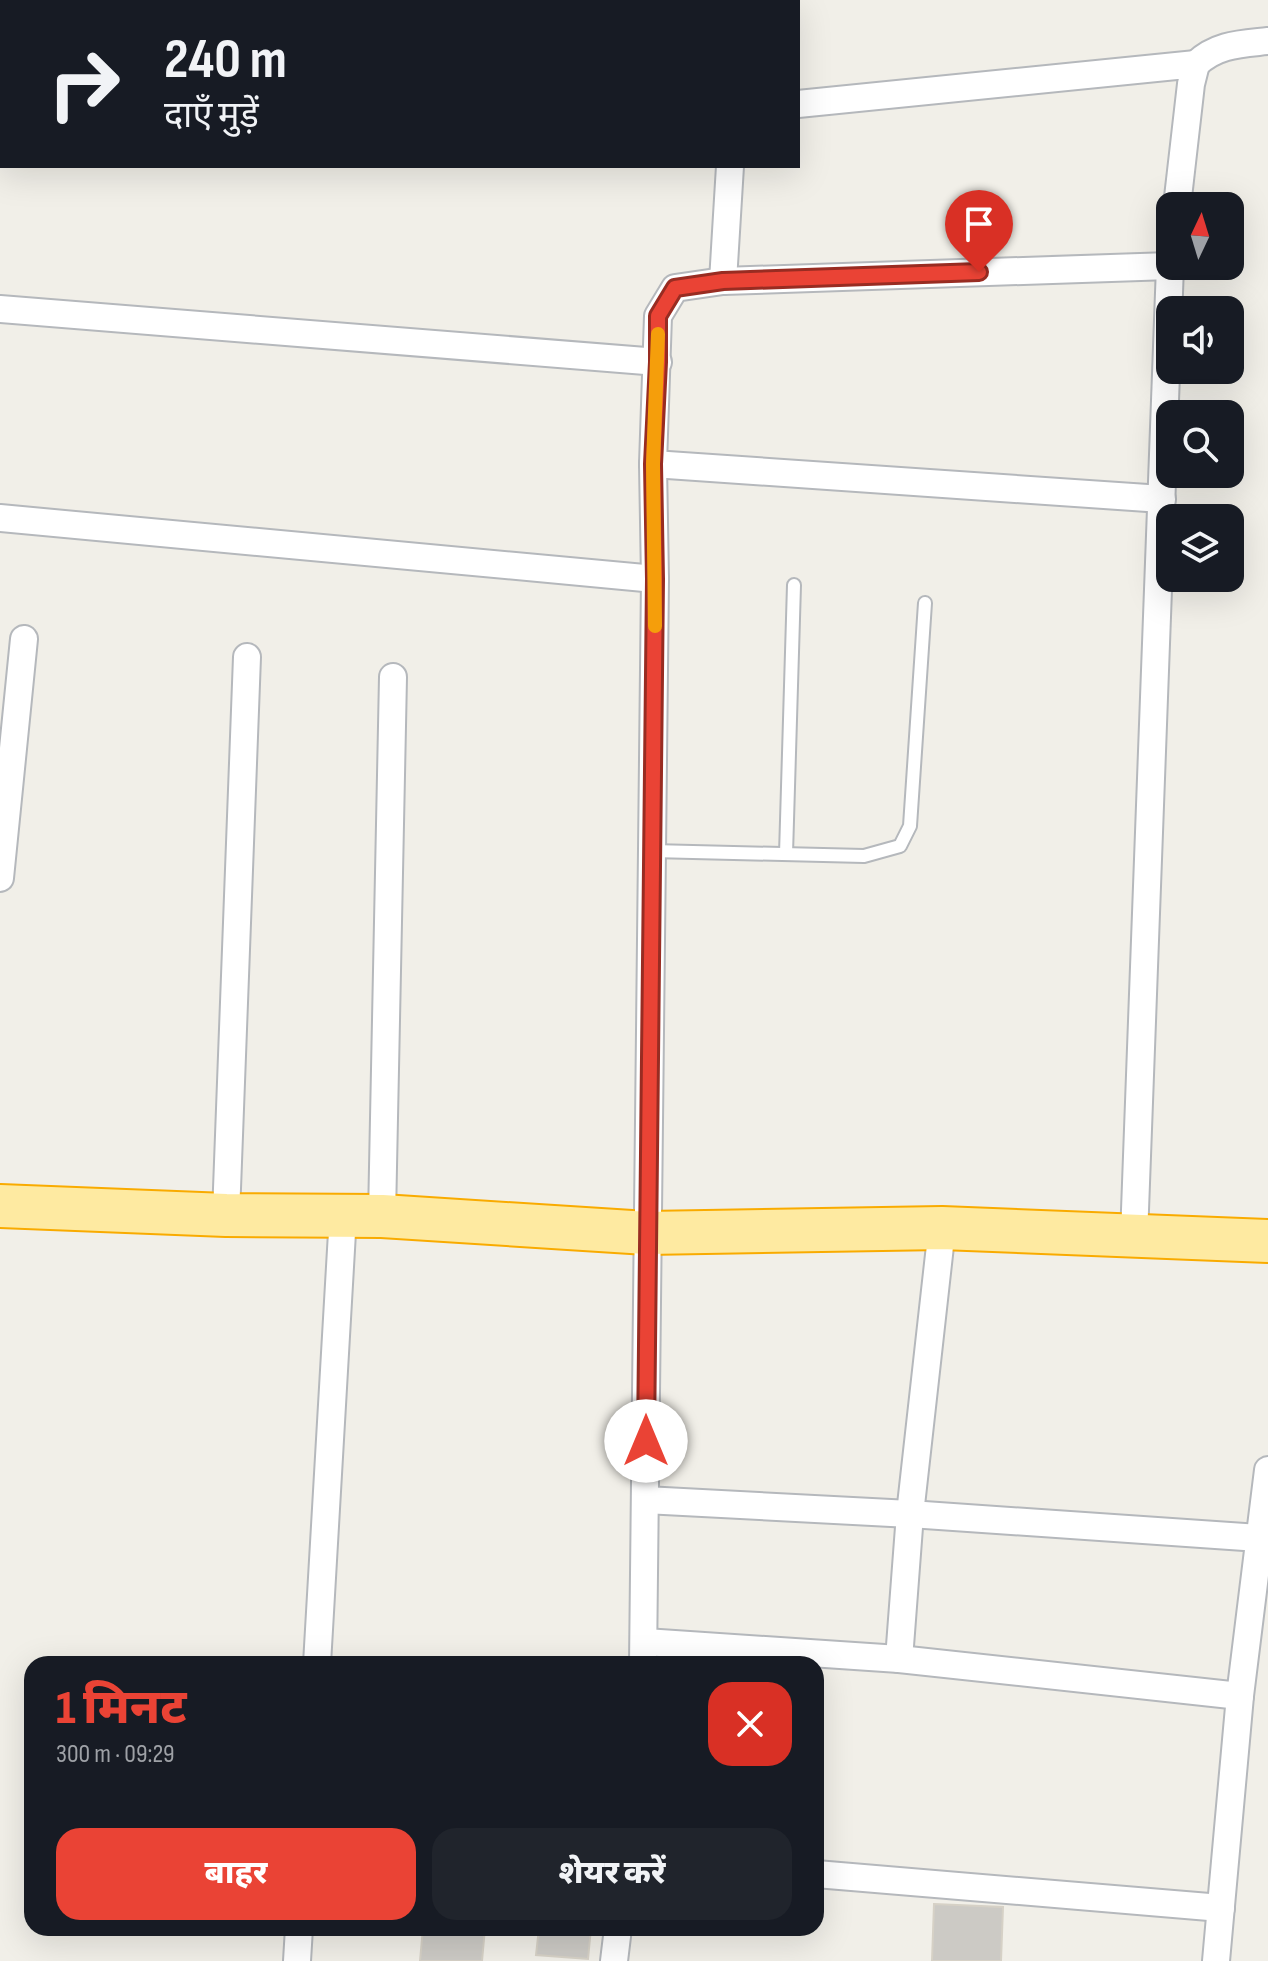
<!DOCTYPE html>
<html lang="hi">
<head>
<meta charset="utf-8">
<style>
	:root { --surface:#171b24; --page:#20242c; --text:#f1f3f6; --muted:#9ea1a6; --accent:#ea4335 }
	body { margin:0; font-family:"Sofia Sans Condensed","Noto Sans Devanagari",sans-serif; background:var(--page); color:var(--text); height:100vh; display:flex; flex-direction:column; font-size:30px; white-space:nowrap }
	* { box-sizing:border-box; margin:0 }
	p { font-size:26px; color:var(--muted) }
	.icon { flex:none; width:44px; height:44px; fill:none; stroke:currentColor; stroke-width:2; stroke-linecap:round; stroke-linejoin:round }
	.map { position:relative; flex:1; overflow:hidden }
	.side { position:absolute; left:24px; top:1656px; width:800px; height:280px; display:flex; flex-direction:column; background:var(--surface); border-radius:24px; box-shadow:0 8px 32px #0002 }
	.side>* { flex:none }
	.top-card { position:absolute; left:0px; top:0px; width:800px; height:168px; box-shadow:0 8px 32px #0002; background:#171b24; color:var(--text); overflow:hidden }
	.needle { width:52px; rotate:4deg }
	.buttons { position:absolute; left:1156px; top:192px; display:grid; gap:16px }
	.buttons a { display:grid; place-items:center; width:88px; height:88px; border-radius:16px; background:var(--surface); box-shadow:0 8px 32px #0002; font-size:40px }
	.pin { position:absolute; display:grid; place-items:center; width:68px; height:68px; color:#fff; margin:-82px -34px; border-radius:50% 50% 50% 0; rotate:-45deg; box-shadow:0 0 8px #0007 }
	.pin .icon { rotate:45deg }
	.me { position:absolute; width:88px; margin:-44px; rotate:0deg; stroke-linejoin:round; filter:drop-shadow(0 0 6px #0008) }
	.turn { display:flex; align-items:center; gap:28px; height:168px; padding:0 32px; font-size:36px }
	.turn .icon { width:104px; height:104px; stroke-width:2.5 }
	.turn b { display:block; font-size:56px; line-height:68px }
	.round { display:grid; place-items:center; flex:none; width:84px; height:84px; border-radius:24px; background:var(--page) }
	.head { display:flex; align-items:center; justify-content:space-between; height:136px; padding:0 32px }
	h1 { font-size:48px; font-weight:800; line-height:60px; color:var(--accent) }
	.primary-button { display:flex; gap:16px; margin-top:auto; padding:16px 32px }
	.primary-button a { flex:1; height:92px; border-radius:24px; background:var(--accent); color:#fff; font-size:32px; font-weight:800; line-height:92px; text-align:center }
	.primary-button a+a { background:var(--page); color:var(--text) }
	.map>svg:first-child { display:block }
	.building { fill:#cccac5; stroke:#d6d1c6; stroke-width:2 }
	.lines { fill:none; stroke-linecap:round; stroke-linejoin:round }
	.service-casing { stroke:#b5b8bc; stroke-width:16 }
	.minor-casing { stroke:#b5b8bc; stroke-width:30 }
	.trunk-casing { stroke:#f9ab00; stroke-width:46 }
	.service { stroke:#fff; stroke-width:12 }
	.minor { stroke:#fff; stroke-width:26 }
	.trunk { stroke:#feeaa1; stroke-width:42 }
	.route-casing { stroke:#982c22; stroke-width:20 }
	.route { stroke:#ea4335; stroke-width:14 }
	.slow { stroke:#f59e0b; stroke-width:14 }
</style>
</head>
<body>
<div class="map">
<svg width="1268" height="1961" viewBox="0 0 1268 1961">
	<rect width="100%" height="100%" fill="#f1efe8"/>
	<g class="building">
		<polygon points="934,1904 1003,1907 1001,1961 932,1961"/>
		<polygon points="423,1928 485,1928 482,1961 420,1961"/>
		<polygon points="539,1928 591,1928 588,1959 536,1955"/>
	</g>
	<g class="lines">
		<defs>
			<g id="service">
				<polyline points="652,851 864,856 900,846 910,826 925,603"/>
				<polyline points="786,854 794,585"/>
			</g>
			<g id="minor">
				<polyline points="562,2 562,0"/>
				<polyline points="743,2 743,0"/>
				<path d="M1196,64c21,-20 45,-20 72,-23"/>
				<polyline points="798,104 1196,64 1191,84 1177,206"/>
				<polyline points="723,281 730,166"/>
				<polyline points="0,309 658,362"/>
				<polyline points="653,464 1162,499"/>
				<polyline points="0,518 655,579"/>
				<polyline points="0,878 24,639"/>
				<polyline points="226,1215 247,657"/>
				<polyline points="382,1216 393,677"/>
				<polyline points="1134,1237 1170,266"/>
				<polyline points="645,1500 910,1514 1259,1538"/>
				<polyline points="645,1642 899,1659 1240,1696"/>
				<polyline points="899,1659 910,1514 942,1228"/>
				<polyline points="317,1664 343,1215"/>
				<polyline points="643,1664 655,579 653,464 658,316 675,288 723,281 1170,266"/>
				<polyline points="816,1874 1221,1908"/>
				<polyline points="297,1961 299,1928"/>
				<polyline points="614,1961 618,1928"/>
				<polyline points="1216,1961 1240,1696 1268,1470"/>
			</g>
			<polyline id="trunk" points="0,1206 226,1215 382,1216 647,1233 942,1228 1268,1241"/>
		</defs>
		<use href="#service" class="service-casing"/>
		<use href="#minor" class="minor-casing"/>
		<use href="#trunk" class="trunk-casing"/>
		<use href="#service" class="service"/>
		<use href="#minor" class="minor"/>
		<use href="#trunk" class="trunk"/>
	</g>
	<g class="lines">
		<defs>
			<polyline id="route" points="646,1441 655,579 653,464 658,362 658,316 675,288 723,281 979,272"/>
		</defs>
		<use href="#route" class="route-casing"/>
		<use href="#route" class="route"/>
		<polyline class="slow" points="655,626 653,464 658,334"/>
	</g>
</svg>
<div class="buttons">
<a><svg class="needle" viewBox="-14 -14 28 28"><path d="M0-13l5 13h-10z" fill="#e53935"/><path d="M0 13l5-13h-10z" fill="#9ea1a6"/></svg></a>
<a><svg class="icon" aria-label="sound" viewBox="0 0 24 24"><path d="M4 9h4l5-4v14l-5-4H4zM17 9q2 3 0 6"/></svg></a>
<a><svg class="icon" aria-label="search" viewBox="0 0 24 24"><circle cx="10" cy="10" r="6"/><path d="M15 15l6 6"/></svg></a>
<a><svg class="icon" aria-label="layers" viewBox="0 0 24 24"><path d="M12 4l9 5-9 5-9-5zM3 14l9 5 9-5"/></svg></a>
</div>
<div class="pin" style="left:979px;top:272px;background:#d93025"><svg class="icon" aria-label="arrive" viewBox="0 0 24 24"><path d="M6 21V4h12l-3 4 3 4H6"/></svg></div>
<svg class="me" style="left:646px;top:1441px" viewBox="-20 -20 40 40"><circle r="19" fill="#fff"/><path d="M0-13L10 11 0 6-10 11z" fill="#ea4335"/></svg>
<div class="top-card">
<div class="turn"><svg class="icon" aria-label="right" viewBox="0 0 24 24"><path d="M7 20v-9h11M14 6l5 5-5 5"/></svg><div><b>240 m</b>दाएँ मुड़ें</div></div>
</div>
<section class="side">
<div class="head"><div><h1>1 मिनट</h1><p>300 m · 09:29</p></div><a class="round" style="background:#d93025;color:#fff"><svg class="icon" aria-label="close" viewBox="0 0 24 24"><path d="M6 6l12 12M18 6L6 18"/></svg></a></div>
<div class="primary-button"><a>बाहर</a><a>शेयर करें</a></div>
</section>
</div>
</body>
</html>
